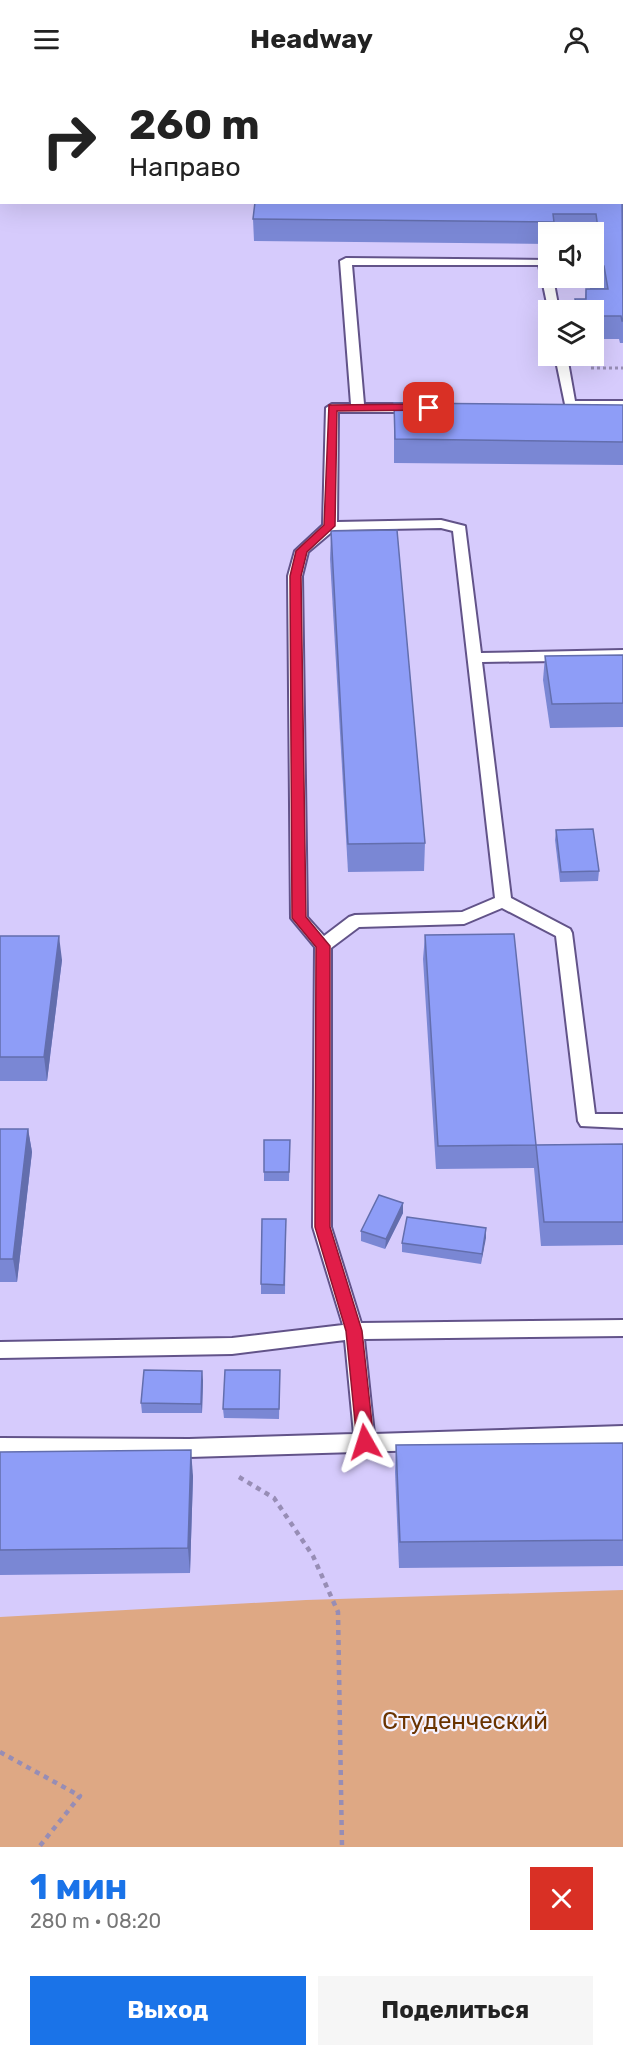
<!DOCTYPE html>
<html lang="ru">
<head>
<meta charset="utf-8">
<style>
	:root { --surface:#fff; --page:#f6f6f6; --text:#222; --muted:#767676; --accent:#1a73e8 }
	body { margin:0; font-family:Rubik,sans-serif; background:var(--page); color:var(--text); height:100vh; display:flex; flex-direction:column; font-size:22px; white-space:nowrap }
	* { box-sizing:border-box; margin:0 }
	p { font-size:20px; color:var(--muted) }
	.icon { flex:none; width:33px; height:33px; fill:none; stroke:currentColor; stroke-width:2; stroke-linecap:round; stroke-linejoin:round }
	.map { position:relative; height:1769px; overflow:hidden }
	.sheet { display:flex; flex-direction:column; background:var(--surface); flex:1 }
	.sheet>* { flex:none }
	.guide { position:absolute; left:0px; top:0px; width:624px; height:126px; box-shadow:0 6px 24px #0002; background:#fff; color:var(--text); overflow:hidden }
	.fabs { position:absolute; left:538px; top:144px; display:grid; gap:12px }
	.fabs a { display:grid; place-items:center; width:66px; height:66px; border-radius:0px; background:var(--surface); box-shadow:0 6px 24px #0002; font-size:30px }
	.pin { position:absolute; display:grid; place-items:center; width:51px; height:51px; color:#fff; margin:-26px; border-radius:12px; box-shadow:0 3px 9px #0006 }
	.me { position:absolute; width:66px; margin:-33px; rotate:354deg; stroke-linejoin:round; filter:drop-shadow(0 0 4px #0008) }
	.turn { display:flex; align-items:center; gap:21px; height:126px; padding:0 30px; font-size:27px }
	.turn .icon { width:78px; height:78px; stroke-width:2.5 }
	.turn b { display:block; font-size:42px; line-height:51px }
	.round { display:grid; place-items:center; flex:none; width:63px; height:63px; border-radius:0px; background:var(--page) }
	.summary { display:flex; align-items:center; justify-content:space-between; height:102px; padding:0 30px }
	h1 { font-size:36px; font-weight:700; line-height:45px; color:var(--accent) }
	.button { display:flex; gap:12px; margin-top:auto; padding:12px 30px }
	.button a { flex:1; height:69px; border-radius:0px; background:var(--accent); color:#fff; font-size:24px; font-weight:700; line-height:69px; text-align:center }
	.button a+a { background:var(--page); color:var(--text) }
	header { display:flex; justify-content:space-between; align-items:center; height:78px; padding:0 30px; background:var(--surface); font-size:27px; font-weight:700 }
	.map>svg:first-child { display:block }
	.green { fill:#dea884 }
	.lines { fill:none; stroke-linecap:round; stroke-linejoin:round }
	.service-casing { stroke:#625389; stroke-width:4 }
	.path-far1 { stroke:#978db5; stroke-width:3; stroke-dasharray:3 3; stroke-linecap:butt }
	.path { stroke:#978db5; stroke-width:4.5; stroke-dasharray:5 5; stroke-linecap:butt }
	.service { fill:#fff; fill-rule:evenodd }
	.wall { fill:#7a87d4 }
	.shaded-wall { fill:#636ead }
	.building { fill:#8e9df7; stroke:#636ead; stroke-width:1.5 }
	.route { fill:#e11d48; stroke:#92132f; stroke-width:1.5 }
	.labels { text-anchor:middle; stroke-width:4.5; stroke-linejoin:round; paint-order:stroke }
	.near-park-label { font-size:24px; fill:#6a3300; stroke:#f5f2ff }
</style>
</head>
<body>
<header><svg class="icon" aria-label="menu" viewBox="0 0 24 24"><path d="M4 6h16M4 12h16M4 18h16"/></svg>Headway<svg class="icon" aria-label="person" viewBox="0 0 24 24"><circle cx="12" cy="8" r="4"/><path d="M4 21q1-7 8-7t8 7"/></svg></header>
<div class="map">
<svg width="623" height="1769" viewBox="0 0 623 1769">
	<rect width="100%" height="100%" fill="#d6cbfc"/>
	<polygon class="green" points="623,1512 623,1769 0,1769 0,1539 306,1522"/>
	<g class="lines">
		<defs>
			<g id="service">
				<rect x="0" y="53" width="2" height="6"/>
				<path d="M346,180l202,2 1,18h4l6,32h-10v3l-10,-48h-187l12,139h53l6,4 -6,4h-79l-1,110 104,-2 24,6 16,127 142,-3v10l-141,2 29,236 59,31 2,4 23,181h28v14l-42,-2 -3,-5 -22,-185 -54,-28 -38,16 -105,3 -28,21v279l30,96 262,-3v16l-259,3 10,95 249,-8v18l-434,13 -189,-1v-18l189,1 165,-5 -9,-94 -113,14 -232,4v-16l232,-4 111,-13 -30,-98 2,-280 -24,-29 -3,-342 7,-25 28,-26 3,-117 6,-4h19l-11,-143zM441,450l12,3 42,367 -33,14 -107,3 -6,2 -25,19 -17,-19 -5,-341 6,-24 26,-22z"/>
				<polygon points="555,278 567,278 575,323 623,323 623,331 566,331"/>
			</g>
		</defs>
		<use href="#service" class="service-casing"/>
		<polyline class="path-far1" points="591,290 623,290"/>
		<g class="path">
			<polyline points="239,1399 274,1420 313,1478 338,1534 342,1769"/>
			<polyline points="0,1674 80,1718 39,1769"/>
		</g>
		<use href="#service" class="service"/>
	</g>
	<g class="wall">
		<rect x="7" y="0" width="222" height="2"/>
		<rect x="307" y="0" width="122" height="2"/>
		<polygon points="623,115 623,265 620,265 619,261 594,261 594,232 574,232 575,221 585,221 586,211 590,211 589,200 594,200 594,154 549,154 549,166 254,163 253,141"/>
		<polygon points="394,325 623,327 623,387 394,385"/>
		<polygon points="331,453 425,765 424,793 348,794 330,481"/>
		<polygon points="623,577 623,649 550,650 543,602 545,578"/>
		<polygon points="556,752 599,793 598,803 560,804 555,762"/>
		<polygon points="425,857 536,1067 623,1066 623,1167 541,1168 534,1090 436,1091 423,881"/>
		<polygon points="0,858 62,882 47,1003 0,1003"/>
		<polygon points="0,1051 28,1051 32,1074 17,1204 0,1204"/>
		<polygon points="264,1062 290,1062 289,1103 264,1103"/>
		<polygon points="403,1125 403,1135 385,1171 361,1163 361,1153"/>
		<polygon points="286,1141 285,1216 261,1216 261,1206"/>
		<polygon points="486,1150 481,1186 402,1174 402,1165"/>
		<polygon points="280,1292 279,1341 224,1340 223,1331"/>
		<polygon points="203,1302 202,1335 142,1335 141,1325"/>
		<polygon points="623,1365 623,1488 399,1490 395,1394 396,1367"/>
		<polygon points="0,1374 193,1398 190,1495 0,1497"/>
	</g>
	<g class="shaded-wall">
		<polygon points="2,102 2,115 0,123 0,109"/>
		<polygon points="59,858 62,882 47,1003 44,979"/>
		<polygon points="28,1051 32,1074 17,1204 13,1181"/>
		<polygon points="403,1125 403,1135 385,1171 386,1161"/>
		<polygon points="486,1150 486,1160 481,1186 482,1176"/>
		<polygon points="202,1293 203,1302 202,1335 201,1326"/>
		<polygon points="191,1372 193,1398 190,1495 188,1470"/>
	</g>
	<g class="building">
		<polygon points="8,0 93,0 73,2 8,2"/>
		<polygon points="314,0 416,0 417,2 315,2"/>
		<polygon points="0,86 2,86 2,102 0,109"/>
		<polygon points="622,115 623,243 622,243 621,238 594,238 594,232 577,232 575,221 586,221 586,211 608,211 604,188 594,188 594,158 599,158 596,136 553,136 554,144 253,141 255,124 622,124"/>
		<polygon points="394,325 623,327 623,364 395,361"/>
		<polygon points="397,452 425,765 348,766 331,453"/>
		<polygon points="623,577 623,625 552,626 545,578"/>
		<polygon points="593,751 599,793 561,794 556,752"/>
		<polygon points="514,856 536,1067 438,1068 425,857"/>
		<polygon points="0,858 59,858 44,979 0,979"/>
		<polygon points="0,1051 28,1051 13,1181 0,1181"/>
		<polygon points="264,1062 290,1062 289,1094 264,1094"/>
		<polygon points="623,1066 623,1144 544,1144 536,1067"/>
		<polygon points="379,1117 403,1125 386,1161 361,1153"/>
		<polygon points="407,1139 486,1150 482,1176 402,1165"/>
		<polygon points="262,1141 286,1141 284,1207 261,1206"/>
		<polygon points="144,1292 202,1293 201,1326 141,1325"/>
		<polygon points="225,1292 280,1292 279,1331 223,1331"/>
		<polygon points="623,1365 623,1462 400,1464 396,1367"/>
		<polygon points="191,1372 188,1470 0,1472 0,1374"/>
	</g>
	<polygon class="route" points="429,326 434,330 432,332 337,333 335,448 307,474 301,498 306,839 330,868 330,1149 362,1253 374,1364 371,1369 365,1371 360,1369 357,1364 346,1253 315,1149 316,869 292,840 290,498 296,473 324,447 329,327"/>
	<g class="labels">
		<g class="near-park-label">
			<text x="465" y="1651">Студенческий</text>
		</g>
	</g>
</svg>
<div class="fabs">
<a><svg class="icon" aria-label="sound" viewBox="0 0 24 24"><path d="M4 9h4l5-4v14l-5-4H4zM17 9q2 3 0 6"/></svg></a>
<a><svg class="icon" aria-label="layers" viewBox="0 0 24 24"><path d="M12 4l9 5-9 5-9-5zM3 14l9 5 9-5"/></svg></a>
</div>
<div class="pin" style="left:429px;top:330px;background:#d93025"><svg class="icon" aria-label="arrive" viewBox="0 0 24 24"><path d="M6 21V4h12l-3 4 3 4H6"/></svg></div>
<svg class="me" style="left:365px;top:1364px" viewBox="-20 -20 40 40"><path d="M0-17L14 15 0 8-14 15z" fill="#e11d48" stroke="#fff" stroke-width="4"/></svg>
<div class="guide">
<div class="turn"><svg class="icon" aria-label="right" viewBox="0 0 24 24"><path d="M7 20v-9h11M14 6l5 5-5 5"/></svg><div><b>260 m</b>Направо</div></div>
</div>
</div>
<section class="sheet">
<div class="summary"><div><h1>1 мин</h1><p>280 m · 08:20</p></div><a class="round" style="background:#d93025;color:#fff"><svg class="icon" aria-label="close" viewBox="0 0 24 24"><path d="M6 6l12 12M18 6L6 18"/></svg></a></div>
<div class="button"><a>Выход</a><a>Поделиться</a></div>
</section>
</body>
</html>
